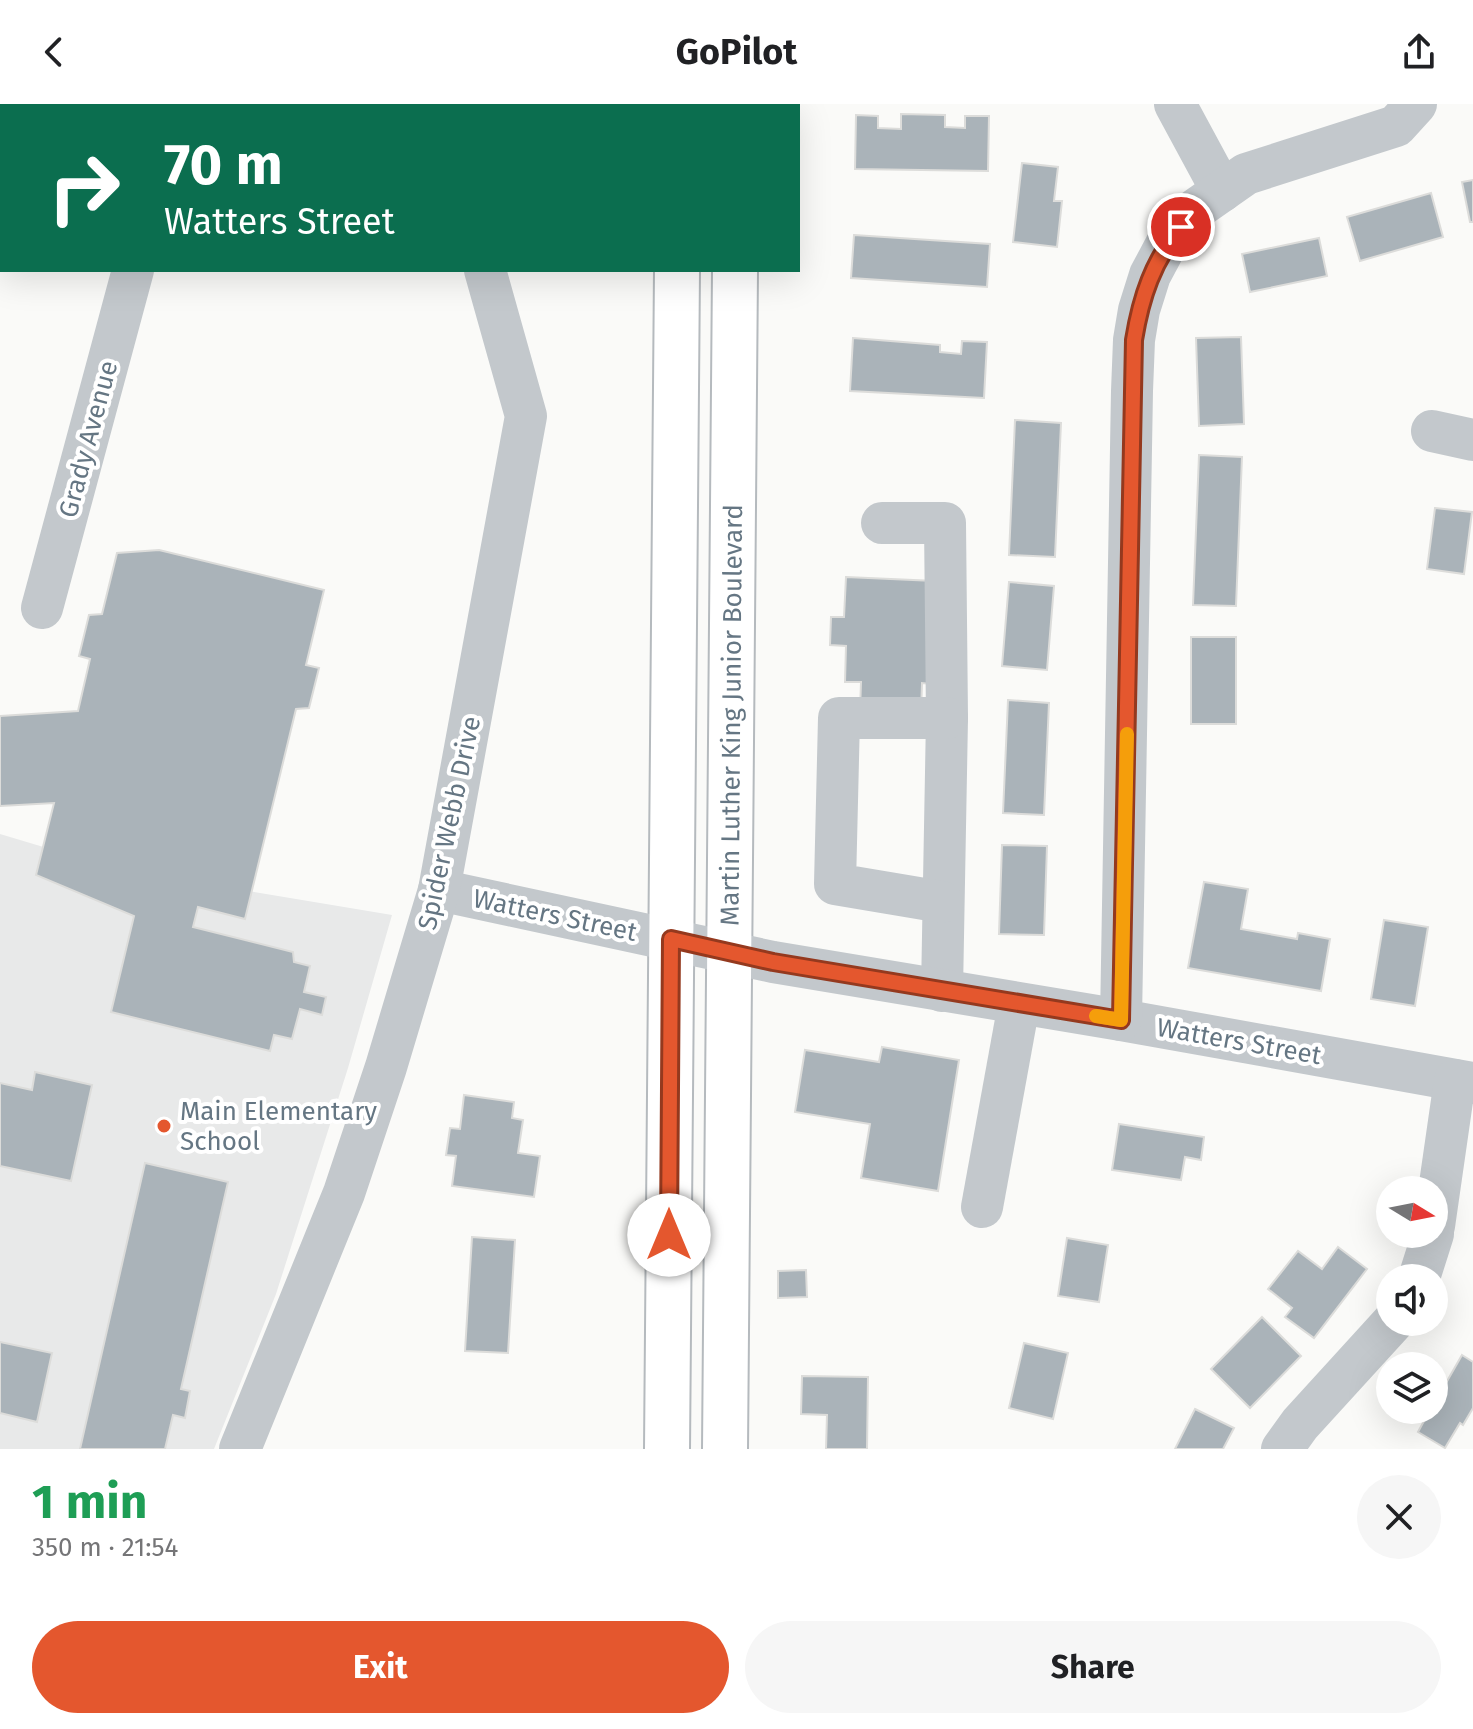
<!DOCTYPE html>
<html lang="en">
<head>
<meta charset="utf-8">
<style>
	:root { --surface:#fff; --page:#f6f6f6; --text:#202124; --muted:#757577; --accent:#e4572e }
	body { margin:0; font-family:"Fira Sans",sans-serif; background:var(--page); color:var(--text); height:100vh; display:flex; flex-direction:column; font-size:30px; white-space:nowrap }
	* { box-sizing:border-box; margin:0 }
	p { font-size:26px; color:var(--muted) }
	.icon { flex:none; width:44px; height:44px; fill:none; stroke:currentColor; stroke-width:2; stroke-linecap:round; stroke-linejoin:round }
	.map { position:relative; height:1345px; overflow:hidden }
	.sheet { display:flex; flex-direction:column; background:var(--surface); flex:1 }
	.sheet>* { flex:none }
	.guide { position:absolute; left:0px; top:0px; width:800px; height:168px; box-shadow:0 8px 32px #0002; background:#0b6e4f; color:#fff; overflow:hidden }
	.needle { width:52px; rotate:100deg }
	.controls { position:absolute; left:1376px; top:1072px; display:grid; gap:16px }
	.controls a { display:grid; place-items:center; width:72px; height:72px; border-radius:50%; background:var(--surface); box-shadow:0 8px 32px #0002; font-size:40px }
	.pin { position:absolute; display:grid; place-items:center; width:68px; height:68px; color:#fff; margin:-34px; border:4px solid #fff; border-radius:50%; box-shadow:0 2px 8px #0007 }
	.me { position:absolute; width:88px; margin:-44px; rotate:0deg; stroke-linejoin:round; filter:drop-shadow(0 0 6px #0008) }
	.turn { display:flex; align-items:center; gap:28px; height:168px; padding:0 32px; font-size:36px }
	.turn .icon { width:104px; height:104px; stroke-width:2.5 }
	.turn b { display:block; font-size:56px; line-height:68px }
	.round { display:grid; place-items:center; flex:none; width:84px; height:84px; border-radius:42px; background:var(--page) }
	.head { display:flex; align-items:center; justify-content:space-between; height:136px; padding:0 32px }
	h1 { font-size:48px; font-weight:700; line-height:60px; color:#1e9e55 }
	.button { display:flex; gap:16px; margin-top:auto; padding:16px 32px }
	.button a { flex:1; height:92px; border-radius:48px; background:var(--accent); color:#fff; font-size:32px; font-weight:700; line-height:92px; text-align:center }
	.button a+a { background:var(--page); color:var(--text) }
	header { display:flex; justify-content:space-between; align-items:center; height:104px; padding:0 32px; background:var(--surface); font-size:36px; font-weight:700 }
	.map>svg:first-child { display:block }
	.built { fill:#e8e9e9 }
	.building { fill:#aab3b9; stroke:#dcdcda; stroke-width:2 }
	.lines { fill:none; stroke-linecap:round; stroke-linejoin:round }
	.major-casing { stroke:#b5babe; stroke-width:48 }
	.minor { stroke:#c3c8cc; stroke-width:42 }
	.major { stroke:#fff; stroke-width:44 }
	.route-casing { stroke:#94391e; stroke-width:20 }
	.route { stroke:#e4572e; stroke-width:14 }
	.slow { stroke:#f59e0b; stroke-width:14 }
	.poi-dot { fill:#e4572e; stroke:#fff; stroke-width:3 }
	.labels { text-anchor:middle; stroke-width:8; stroke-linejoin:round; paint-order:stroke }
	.street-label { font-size:26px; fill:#657683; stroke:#fff }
	.poi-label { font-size:26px; fill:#657683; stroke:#fff; text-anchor:start }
</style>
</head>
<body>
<header><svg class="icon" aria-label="back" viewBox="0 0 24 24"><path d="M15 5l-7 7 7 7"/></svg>GoPilot<svg class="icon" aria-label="share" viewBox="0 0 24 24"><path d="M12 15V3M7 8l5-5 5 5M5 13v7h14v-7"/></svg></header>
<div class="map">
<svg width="1473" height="1345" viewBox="0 0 1473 1345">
	<rect width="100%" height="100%" fill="#fafaf8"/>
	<polygon class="built" points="0,730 117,765 392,811 348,964 276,1190 214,1345 0,1345"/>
	<g class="building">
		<polygon points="901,10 945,11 945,23 965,24 965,12 989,12 988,67 855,65 856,11 878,12 878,24 901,25"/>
		<polygon points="1022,59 1058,63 1054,97 1062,97 1057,143 1013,138"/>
		<polygon points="1473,76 1473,118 1470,118 1462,78"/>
		<polygon points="1431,89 1443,133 1360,157 1347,113"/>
		<polygon points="854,131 990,140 987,183 851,174"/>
		<polygon points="1319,134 1327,172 1250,188 1242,150"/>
		<polygon points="1241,233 1244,320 1199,322 1196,234"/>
		<polygon points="853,234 940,241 940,248 961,250 962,237 987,238 984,294 850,287"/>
		<polygon points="1015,316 1061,319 1055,453 1009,451"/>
		<polygon points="1199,351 1242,353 1236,502 1193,501"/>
		<polygon points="1435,404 1472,408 1464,470 1427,465"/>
		<polygon points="159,446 324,486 306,561 319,564 309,604 296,605 245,815 198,803 193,823 293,848 294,858 310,862 304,888 326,893 322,911 300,905 292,935 274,931 270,947 111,908 134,812 36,771 54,699 0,702 0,612 78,607 90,555 79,552 89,511 102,510 117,449"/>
		<polygon points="846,473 935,477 931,580 922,579 921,609 860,607 861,578 845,578 846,542 830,541 831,513 844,513"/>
		<polygon points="1009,478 1054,482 1047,566 1002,562"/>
		<rect x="1191" y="533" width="45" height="87"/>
		<polygon points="1008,596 1049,599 1044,711 1003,709"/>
		<polygon points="1002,741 1047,742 1044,831 999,830"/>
		<polygon points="1204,778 1248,785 1241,825 1297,835 1298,829 1330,835 1321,887 1188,864"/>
		<polygon points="1384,816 1428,823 1415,902 1371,895"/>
		<polygon points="882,943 959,956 938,1087 861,1074 870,1020 795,1008 805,946 879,958"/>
		<polygon points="35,968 92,981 71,1077 0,1062 0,979 32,986"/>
		<polygon points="464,991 514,998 512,1014 523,1016 518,1049 540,1052 534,1093 452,1082 456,1052 446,1051 450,1024 460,1025"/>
		<polygon points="1119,1020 1204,1033 1201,1056 1185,1053 1181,1076 1112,1066"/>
		<polygon points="145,1059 228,1078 181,1285 190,1287 185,1314 173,1311 165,1345 80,1345"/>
		<polygon points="472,1133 515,1136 508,1249 465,1247"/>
		<polygon points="1067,1134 1108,1141 1099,1198 1058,1192"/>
		<polygon points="1338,1143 1367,1165 1314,1234 1285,1213 1292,1204 1268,1185 1298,1147 1322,1165"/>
		<polygon points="806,1166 807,1193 778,1194 778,1167"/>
		<polygon points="1262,1213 1301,1252 1250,1304 1211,1265"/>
		<polygon points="0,1238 52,1249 37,1318 0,1309"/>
		<polygon points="1024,1239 1068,1249 1053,1315 1009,1304"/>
		<polygon points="1462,1251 1473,1258 1473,1304 1463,1321 1460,1319 1445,1344 1418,1328 1430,1306 1434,1306 1434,1300"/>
		<polygon points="802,1272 868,1273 867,1345 826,1345 827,1311 801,1310"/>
		<polygon points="1195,1305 1234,1324 1223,1345 1175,1345"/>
	</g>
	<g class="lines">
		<defs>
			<g id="major">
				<polyline points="678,2 678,0"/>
				<polyline points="737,2 737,0"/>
				<polyline points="667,1345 677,166"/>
				<path id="s1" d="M725,1345l10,-1179"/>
			</g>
		</defs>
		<use href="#major" class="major-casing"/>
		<g class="minor">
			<polyline points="439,0 439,2"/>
			<polyline points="1175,0 1222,87"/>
			<polyline points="326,2 333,0"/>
			<polyline points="1432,327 1473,336"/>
			<polyline points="882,419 945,419 947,614 942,887"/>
			<polyline points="42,504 133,166"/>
			<polyline points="439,786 773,858 1121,916 1473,979"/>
			<polyline points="942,798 835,780 839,614 947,614"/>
			<polyline points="1121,916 1132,287 1134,236 1139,206 1150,171 1166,141 1196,105 1246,70 1396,22 1416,0"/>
			<polyline points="982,1103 1019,900"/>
			<polyline points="1434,1122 1455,976"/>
			<polyline points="1419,1174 1433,1130"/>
			<polyline points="240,1345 344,1089 386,963 439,786 526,312 485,166"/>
			<polyline points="1282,1345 1300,1320 1393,1218"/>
		</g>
		<use href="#major" class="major"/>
	</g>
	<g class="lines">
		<defs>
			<path id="route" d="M669,1131l2,-296 102,23 348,58 13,-680c7,-43 19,-79 47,-113"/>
		</defs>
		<use href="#route" class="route-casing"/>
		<use href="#route" class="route"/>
		<polyline class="slow" points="1096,912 1121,916 1127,630"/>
	</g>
	<circle class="poi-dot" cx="164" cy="1022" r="8"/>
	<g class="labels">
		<g class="street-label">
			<text transform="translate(88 335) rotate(-75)" y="9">Grady Avenue</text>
			<text dy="9" stroke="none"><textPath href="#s1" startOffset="734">Martin Luther King Junior Boulevard</textPath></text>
			<text transform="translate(449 719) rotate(-78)" y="9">Spider Webb Drive</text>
			<text transform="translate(555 811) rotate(12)" y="9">Watters Street</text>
			<text transform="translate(1239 937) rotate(10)" y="9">Watters Street</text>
		</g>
		<g class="poi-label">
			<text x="180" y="1016">Main Elementary<tspan x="180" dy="30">School</tspan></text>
		</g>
	</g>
</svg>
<div class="controls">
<a><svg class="needle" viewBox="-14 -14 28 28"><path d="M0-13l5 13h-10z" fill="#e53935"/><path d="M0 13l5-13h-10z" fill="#757577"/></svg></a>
<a><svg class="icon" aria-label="sound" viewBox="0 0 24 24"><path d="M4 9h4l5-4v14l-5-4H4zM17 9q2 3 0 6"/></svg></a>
<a><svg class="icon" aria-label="layers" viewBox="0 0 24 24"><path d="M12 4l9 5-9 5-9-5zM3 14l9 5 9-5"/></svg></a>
</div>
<div class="pin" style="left:1181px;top:123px;background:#d93025"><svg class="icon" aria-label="arrive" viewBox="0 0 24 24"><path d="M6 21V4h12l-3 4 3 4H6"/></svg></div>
<svg class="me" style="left:669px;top:1131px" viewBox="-20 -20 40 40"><circle r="19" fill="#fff"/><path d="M0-13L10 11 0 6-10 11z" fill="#e4572e"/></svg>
<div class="guide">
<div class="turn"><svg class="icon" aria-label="right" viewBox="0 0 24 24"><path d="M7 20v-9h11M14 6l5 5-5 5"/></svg><div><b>70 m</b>Watters Street</div></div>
</div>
</div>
<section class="sheet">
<div class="head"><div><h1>1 min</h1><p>350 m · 21:54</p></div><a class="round"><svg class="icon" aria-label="close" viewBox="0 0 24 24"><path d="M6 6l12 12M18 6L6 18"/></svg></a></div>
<div class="button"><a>Exit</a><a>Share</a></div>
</section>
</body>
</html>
